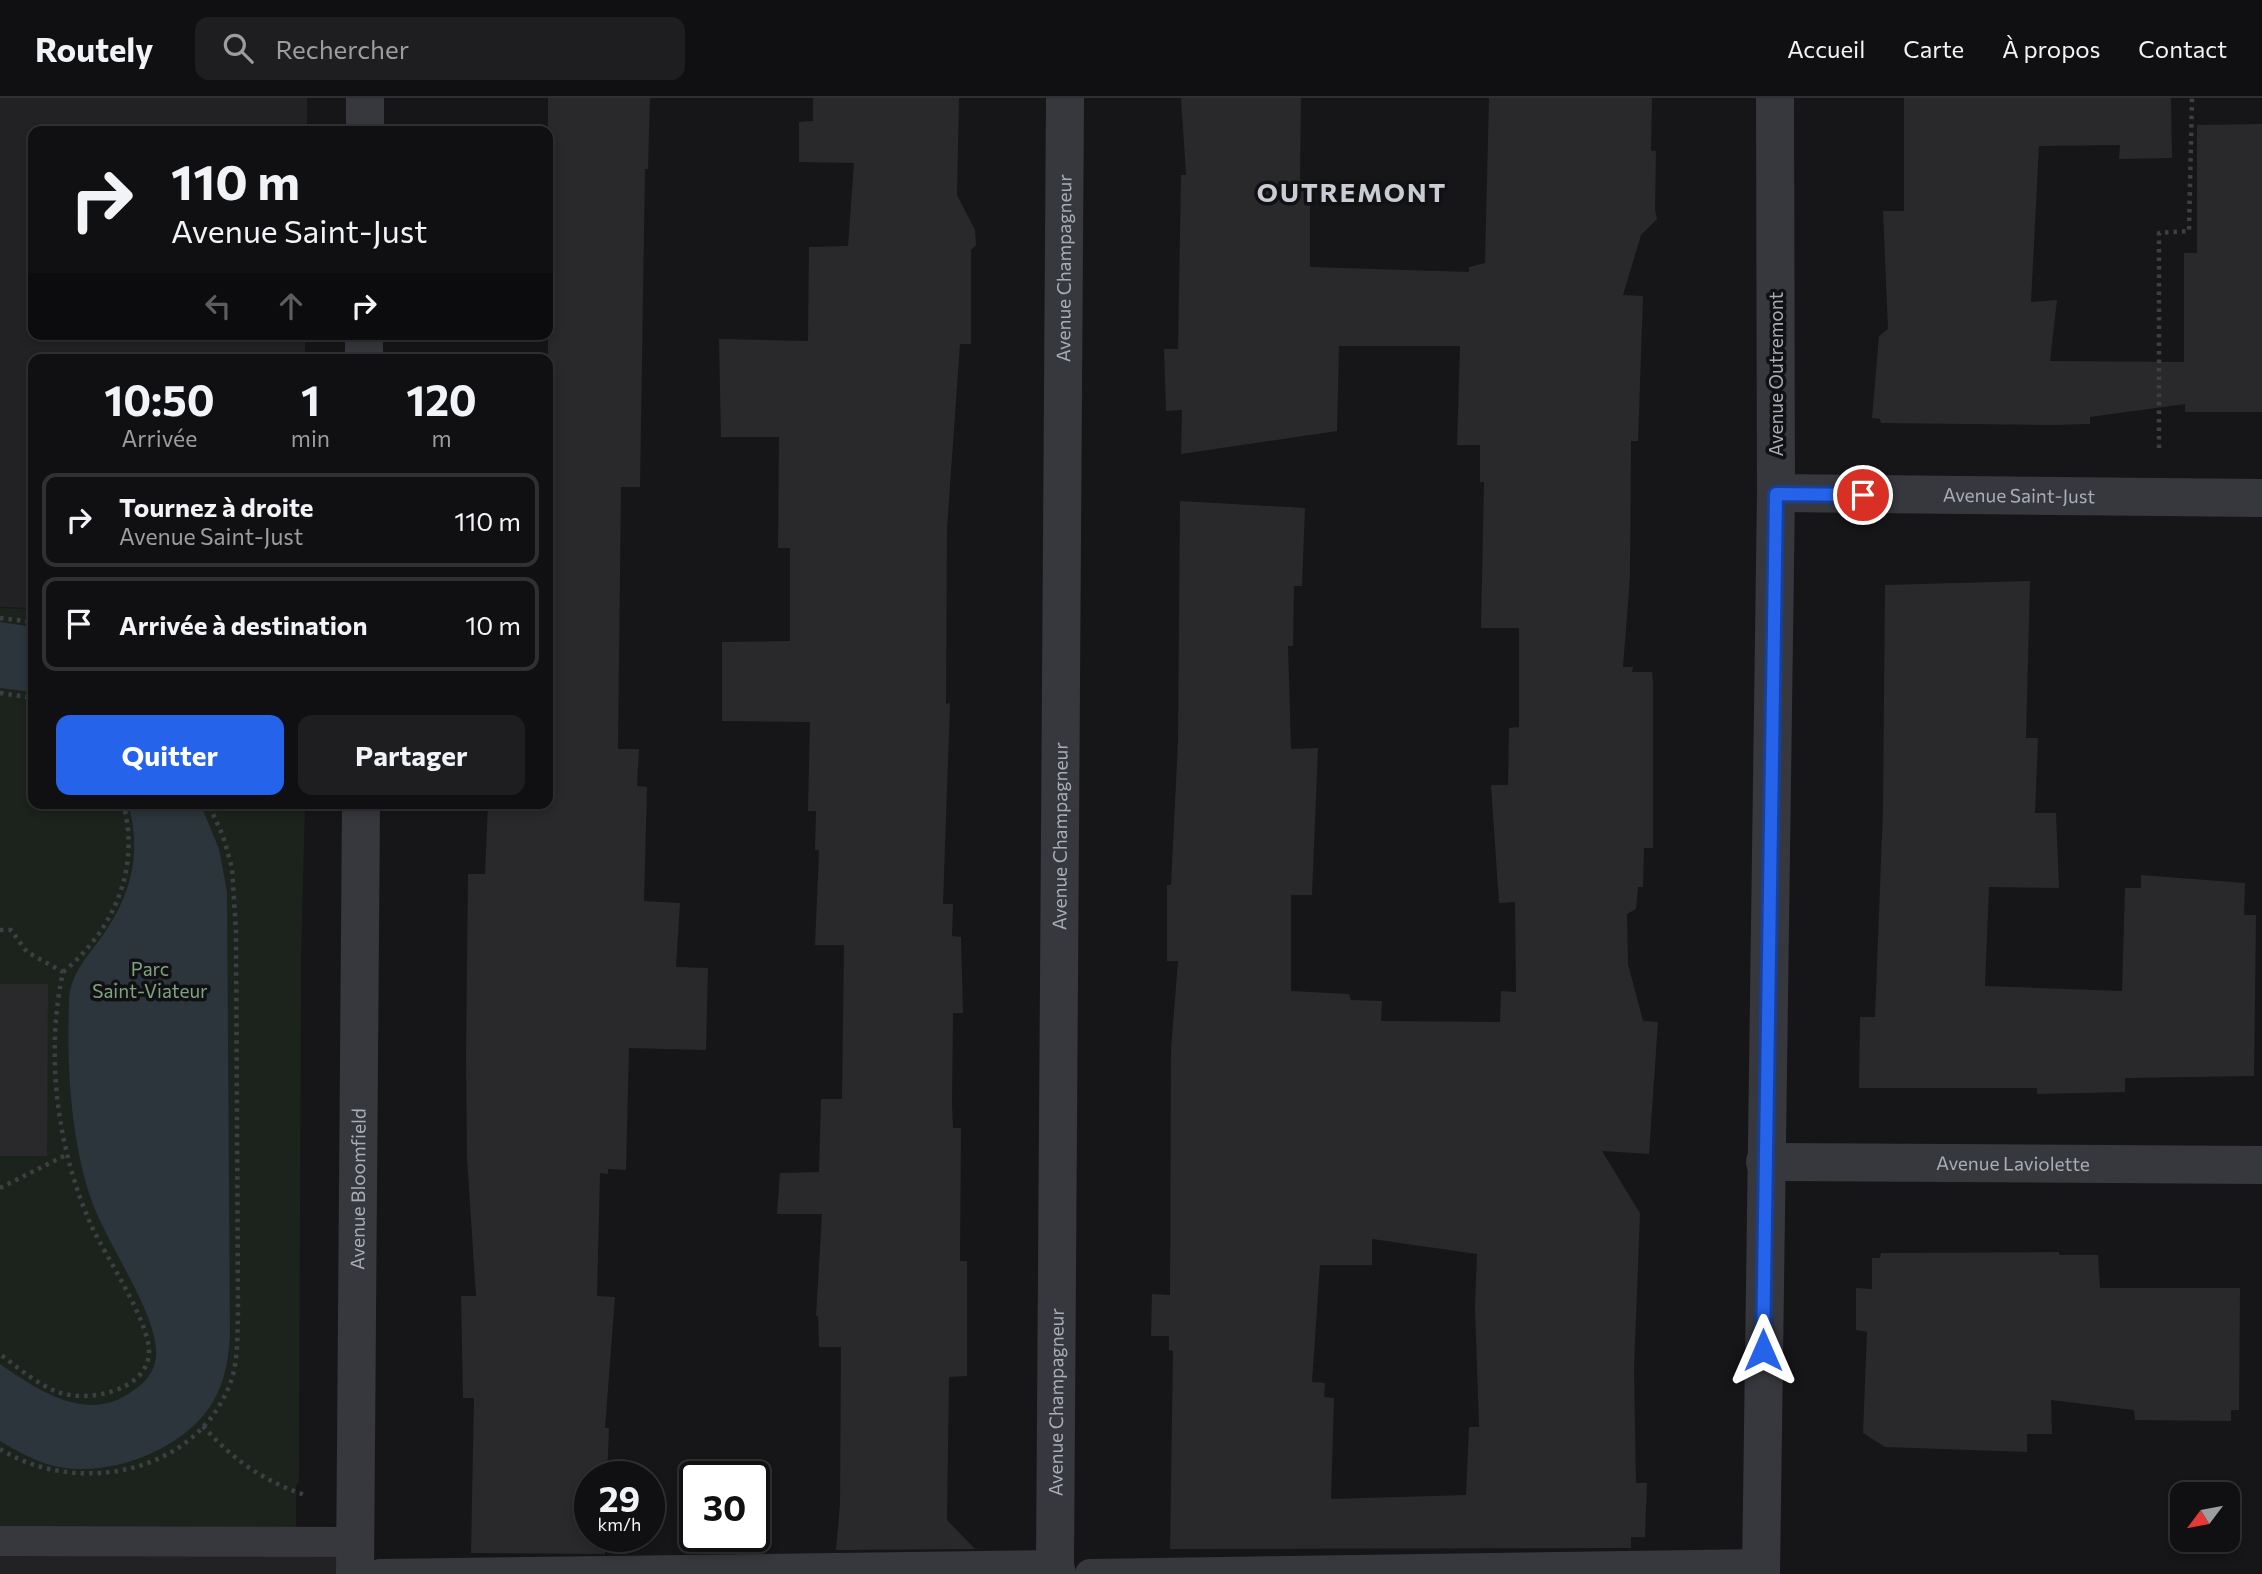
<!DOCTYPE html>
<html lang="fr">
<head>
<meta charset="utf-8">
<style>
	:root { --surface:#101012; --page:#1e1e20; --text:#f1f3f6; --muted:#9c9d9f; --line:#303032; --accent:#2563eb }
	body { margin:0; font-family:Commissioner,sans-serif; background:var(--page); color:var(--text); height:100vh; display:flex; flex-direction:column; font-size:26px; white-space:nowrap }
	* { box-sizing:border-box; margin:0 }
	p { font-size:23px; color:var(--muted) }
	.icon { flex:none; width:38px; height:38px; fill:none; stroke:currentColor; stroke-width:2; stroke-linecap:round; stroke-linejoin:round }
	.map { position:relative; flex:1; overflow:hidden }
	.side { position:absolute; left:28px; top:256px; width:525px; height:455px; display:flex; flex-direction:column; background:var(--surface); border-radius:14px; box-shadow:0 4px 10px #0003,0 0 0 2px var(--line) }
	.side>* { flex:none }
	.guide { position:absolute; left:28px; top:28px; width:525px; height:214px; border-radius:14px; box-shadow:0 4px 10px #0003,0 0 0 2px var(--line); background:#101012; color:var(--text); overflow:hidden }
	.needle { width:46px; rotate:238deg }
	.controls { position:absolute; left:2170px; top:1384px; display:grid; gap:14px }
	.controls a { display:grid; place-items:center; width:70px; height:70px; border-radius:14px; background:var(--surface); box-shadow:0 4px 10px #0003,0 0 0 2px var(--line); font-size:35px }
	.speed { position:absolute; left:574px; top:1363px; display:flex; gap:14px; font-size:35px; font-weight:700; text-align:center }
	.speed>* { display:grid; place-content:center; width:91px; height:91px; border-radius:50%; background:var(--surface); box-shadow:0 4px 10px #0003,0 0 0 2px var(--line); line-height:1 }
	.speed small { font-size:18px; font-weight:400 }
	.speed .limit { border:4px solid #111; border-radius:10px; background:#fff; color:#111 }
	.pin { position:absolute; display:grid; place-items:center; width:60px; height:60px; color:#fff; margin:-30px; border:4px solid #fff; border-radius:50%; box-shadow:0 2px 7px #0007 }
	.me { position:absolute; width:77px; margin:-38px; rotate:0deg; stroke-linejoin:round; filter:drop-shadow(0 0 5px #0008) }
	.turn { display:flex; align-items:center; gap:24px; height:147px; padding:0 28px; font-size:32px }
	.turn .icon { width:91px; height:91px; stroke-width:2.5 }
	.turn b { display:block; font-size:49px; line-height:60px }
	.lanes { display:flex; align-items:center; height:66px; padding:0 28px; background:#0003; justify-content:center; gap:35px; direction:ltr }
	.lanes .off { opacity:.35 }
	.eta { display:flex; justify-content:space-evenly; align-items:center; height:119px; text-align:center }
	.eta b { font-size:42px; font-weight:700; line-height:49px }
	.action { display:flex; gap:14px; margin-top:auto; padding:14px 28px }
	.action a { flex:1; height:80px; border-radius:14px; background:var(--accent); color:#fff; font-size:28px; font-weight:700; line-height:80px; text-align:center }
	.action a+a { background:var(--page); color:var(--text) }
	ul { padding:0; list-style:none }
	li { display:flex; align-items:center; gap:21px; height:94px; margin:0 14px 10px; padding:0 14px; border:4px solid var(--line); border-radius:14px }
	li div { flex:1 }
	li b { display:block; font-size:26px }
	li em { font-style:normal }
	header { display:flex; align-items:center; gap:42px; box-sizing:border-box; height:98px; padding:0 35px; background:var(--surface); border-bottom:2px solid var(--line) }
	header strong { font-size:33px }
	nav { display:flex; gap:38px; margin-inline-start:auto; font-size:24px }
	.search { width:490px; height:63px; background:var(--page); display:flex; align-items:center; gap:18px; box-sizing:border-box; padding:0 24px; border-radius:14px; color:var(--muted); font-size:26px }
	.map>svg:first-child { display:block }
	.built { fill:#222225 }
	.green { fill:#1c231d }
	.water { fill:#2c353c }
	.building { fill:#29292c; fill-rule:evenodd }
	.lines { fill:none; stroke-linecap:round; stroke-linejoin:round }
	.path { stroke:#3d3f44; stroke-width:4.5; stroke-dasharray:3.5 5; stroke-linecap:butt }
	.lane { stroke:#37383d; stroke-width:30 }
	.street { stroke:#37383d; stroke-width:38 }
	.route-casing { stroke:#184099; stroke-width:18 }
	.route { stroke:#2563eb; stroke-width:12 }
	.labels { text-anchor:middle; stroke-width:7; stroke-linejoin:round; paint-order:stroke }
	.street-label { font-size:19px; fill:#a8adb8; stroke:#111113 }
	.park-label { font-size:19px; fill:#7fa381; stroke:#111113 }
	.district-label { font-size:26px; font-weight:bold; letter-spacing:2px; fill:#c9ccd4; stroke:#111113 }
</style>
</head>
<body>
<header>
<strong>Routely</strong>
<div class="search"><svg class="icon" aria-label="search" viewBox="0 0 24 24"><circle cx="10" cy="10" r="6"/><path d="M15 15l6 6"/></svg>Rechercher</div>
<nav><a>Accueil</a><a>Carte</a><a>À propos</a><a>Contact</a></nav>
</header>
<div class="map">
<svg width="2262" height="1476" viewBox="0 0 2262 1476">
	<rect width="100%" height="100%" fill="#161618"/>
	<g class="built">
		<polygon points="0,0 307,0 307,33 33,33 33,236 305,236 305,261 33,261 33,510 0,509"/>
		<polygon points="0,1443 355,1444 355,1476 0,1476"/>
	</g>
	<polygon class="green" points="0,510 33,511 33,705 305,705 301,861 299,1383 296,1388 296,1432 0,1429"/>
	<g class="water">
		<polygon points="0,524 33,529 33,594 0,590"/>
		<path d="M128,705h72l19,46 8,43 3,446c-2,22 -5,43 -16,62 -28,50 -106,79 -160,66 -19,-5 -37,-15 -54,-25v-77c39,27 89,61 134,26 12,-8 21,-19 22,-34 3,-42 -52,-115 -66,-160 -20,-62 -23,-130 -21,-194 0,-24 15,-42 29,-60 32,-43 45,-86 30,-139z"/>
	</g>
	<g class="building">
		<polygon points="548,0 650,0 648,71 645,71 640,389 621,389 618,651 639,651 637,688 647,689 644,803 680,805 676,869 708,870 706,952 629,950 626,1072 608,1071 608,1076 600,1075 597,1198 615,1199 605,1330 609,1330 607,1379 590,1379 590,1438 605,1438 605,1456 471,1455 474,1300 463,1300 461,1198 476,1198 467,1059 466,957 468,776 485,776 488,705 548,705"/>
		<polygon points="813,0 959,0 957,97 975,132 976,147 971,152 971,246 960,246 947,430 946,606 950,605 943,806 953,806 952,838 961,839 963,915 953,915 952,1006 953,1030 961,1030 960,1163 967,1163 967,1278 949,1279 947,1422 975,1451 836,1452 840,1406 841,1249 819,1249 818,1218 816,1218 822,1116 777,1116 780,1075 819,1074 821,1001 842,1001 844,847 815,847 819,752 815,752 816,713 808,713 810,624 722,623 722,544 790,543 790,450 778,450 779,339 721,339 719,241 808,243 809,149 848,148 854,65 799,64 799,24 813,23"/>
		<path d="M1181,0h120l-1,82 10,1v86l159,5v-5l16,-4 4,-165h163l-1,53h5l-1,58 2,10 -16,16 -18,60 20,1 -5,145h-7l-1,136 -7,90h10l-1,5h20l1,10v166h-9l-1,39h-5l-2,22 -9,5 1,50 15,57 15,1 -9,132 -47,-3 38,62 -6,156 2,114h11l-2,54h-14v11l-461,1 3,-198 -4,-1v-14h-18l1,-42 18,1 1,-245 7,-89h-11v-76h4l7,-144 2,-240 125,7 -3,78h-8l-1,60h-5l3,103 27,-1 -6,147h-21v96l58,3 2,6 31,1 -1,20 119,1 1,-31 15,1 -1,-90 -16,1 -8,-118h17l1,-57 10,-1v-99h-38l3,-146h-4v-37h-23l3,-99h-121l-2,85 -156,23 1,-44 -16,1 -2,-62h14l3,-174h5zM1372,1141l105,15 -2,53 4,120h-10l-3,68 -135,4 3,-101 -10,-1 1,-14 -13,-1 8,-117h52z"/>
		<polygon points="1904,0 2171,0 2172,60 2119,61 2120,47 2039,48 2031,204 2057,202 2050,263 2184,264 2184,155 2197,155 2197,27 2262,26 2262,314 2185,314 2185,306 2090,319 2090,326 2049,327 1881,325 1880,321 1872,320 1879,238 1888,231 1883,113 1904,113"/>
		<polygon points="2030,483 2026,640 2038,640 2035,715 2056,715 2059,790 1989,789 1985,888 2122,893 2125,790 2141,790 2141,777 2245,785 2244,817 2256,817 2254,978 2125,980 2125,994 2037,996 2037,990 1859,990 1860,919 1875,919 1883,711 1885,487"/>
		<polygon points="0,886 48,886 47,1058 0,1058"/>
		<polygon points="2059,1154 2059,1157 2098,1157 2100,1190 2240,1190 2239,1312 2231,1312 2231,1323 2135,1322 2134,1312 2051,1302 2052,1336 2027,1336 2027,1354 1885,1349 1863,1335 1867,1234 1856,1232 1856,1190 1872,1191 1872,1160 1880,1160 1881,1155"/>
	</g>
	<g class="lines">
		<g class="path">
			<polyline points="2159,350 2159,135 2189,133 2192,0"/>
			<polyline points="0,520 33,524"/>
			<polyline points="0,595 33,600"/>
			<path d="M0,832h11l16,22 36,20c-18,82 -6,178 29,255 14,30 58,95 57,126 -2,38 -62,50 -91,39 -20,-7 -41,-25 -58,-38"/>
			<path d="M63,874c51,-42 78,-104 60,-169"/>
			<polyline points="0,1090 66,1057"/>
			<path d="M203,1328c29,33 60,55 102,69"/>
			<path d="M0,1351c74,46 189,27 227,-58 12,-25 10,-52 11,-79l-2,-380 -4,-64 -9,-32 -15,-33"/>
		</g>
		<g class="lane">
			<polyline points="0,1443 355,1444"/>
			<polyline points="380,1476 1055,1467"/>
			<polyline points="1090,1476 1761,1466"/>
		</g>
		<g class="street">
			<polyline points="365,33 365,0"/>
			<polyline points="364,261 364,236"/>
			<path id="s1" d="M1776,395l486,5"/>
			<path id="s2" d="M1765,1064l497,3"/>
			<path id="s3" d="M355,1476l6,-771"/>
			<path id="s4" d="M1057,1476l-2,-9 10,-1467"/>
			<polyline points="1761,1476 1776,395 1775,0"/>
		</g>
	</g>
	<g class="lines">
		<defs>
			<polyline id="route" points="1763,1252 1776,396 1863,397"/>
		</defs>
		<use href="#route" class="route-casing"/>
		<use href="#route" class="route"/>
	</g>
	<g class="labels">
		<g class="street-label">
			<text dy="7" stroke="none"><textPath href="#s4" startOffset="1306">Avenue Champagneur</textPath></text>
			<text transform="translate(1776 276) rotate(-90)" y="7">Avenue Outremont</text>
			<text dy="7" stroke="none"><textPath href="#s1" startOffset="243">Avenue Saint-Just</textPath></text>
			<text dy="7" stroke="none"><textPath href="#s4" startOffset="738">Avenue Champagneur</textPath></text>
			<text dy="7" stroke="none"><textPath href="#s2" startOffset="248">Avenue Laviolette</textPath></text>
			<text dy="7" stroke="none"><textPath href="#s3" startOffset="385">Avenue Bloomfield</textPath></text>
			<text dy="7" stroke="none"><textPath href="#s4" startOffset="172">Avenue Champagneur</textPath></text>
		</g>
		<g class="park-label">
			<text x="150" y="878">Parc<tspan x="150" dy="22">Saint-Viateur</tspan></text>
		</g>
		<g class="district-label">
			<text x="1352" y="104">OUTREMONT</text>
		</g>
	</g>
</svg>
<div class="controls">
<a><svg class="needle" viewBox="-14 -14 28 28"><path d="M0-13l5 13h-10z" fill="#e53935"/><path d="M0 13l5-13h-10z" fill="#9c9d9f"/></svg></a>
</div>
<div class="speed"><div>29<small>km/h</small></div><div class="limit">30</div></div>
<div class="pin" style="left:1863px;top:397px;background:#d93025"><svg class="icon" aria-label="arrive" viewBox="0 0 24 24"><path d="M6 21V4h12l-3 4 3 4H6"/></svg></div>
<svg class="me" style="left:1763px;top:1252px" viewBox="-20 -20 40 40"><path d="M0-17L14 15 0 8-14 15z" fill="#2563eb" stroke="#fff" stroke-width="4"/></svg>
<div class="guide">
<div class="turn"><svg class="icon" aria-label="right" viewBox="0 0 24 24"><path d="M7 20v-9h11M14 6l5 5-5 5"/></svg><div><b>110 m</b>Avenue Saint-Just</div></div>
<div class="lanes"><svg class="icon off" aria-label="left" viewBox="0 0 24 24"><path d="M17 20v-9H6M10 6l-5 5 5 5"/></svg><svg class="icon off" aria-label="ahead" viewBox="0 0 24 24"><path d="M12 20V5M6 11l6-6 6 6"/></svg><svg class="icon" aria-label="right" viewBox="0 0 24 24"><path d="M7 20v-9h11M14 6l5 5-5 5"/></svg></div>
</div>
<section class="side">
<div class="eta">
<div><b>10:50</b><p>Arrivée</p></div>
<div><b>1</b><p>min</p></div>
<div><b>120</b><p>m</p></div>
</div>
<ul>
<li><svg class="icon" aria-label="right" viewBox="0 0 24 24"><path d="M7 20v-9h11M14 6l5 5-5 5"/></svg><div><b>Tournez à droite</b><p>Avenue Saint-Just</p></div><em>110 m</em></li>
<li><svg class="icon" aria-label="arrive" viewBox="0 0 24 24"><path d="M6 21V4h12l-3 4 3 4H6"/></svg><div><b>Arrivée à destination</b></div><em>10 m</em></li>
</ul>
<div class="action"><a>Quitter</a><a>Partager</a></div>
</section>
</div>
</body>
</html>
